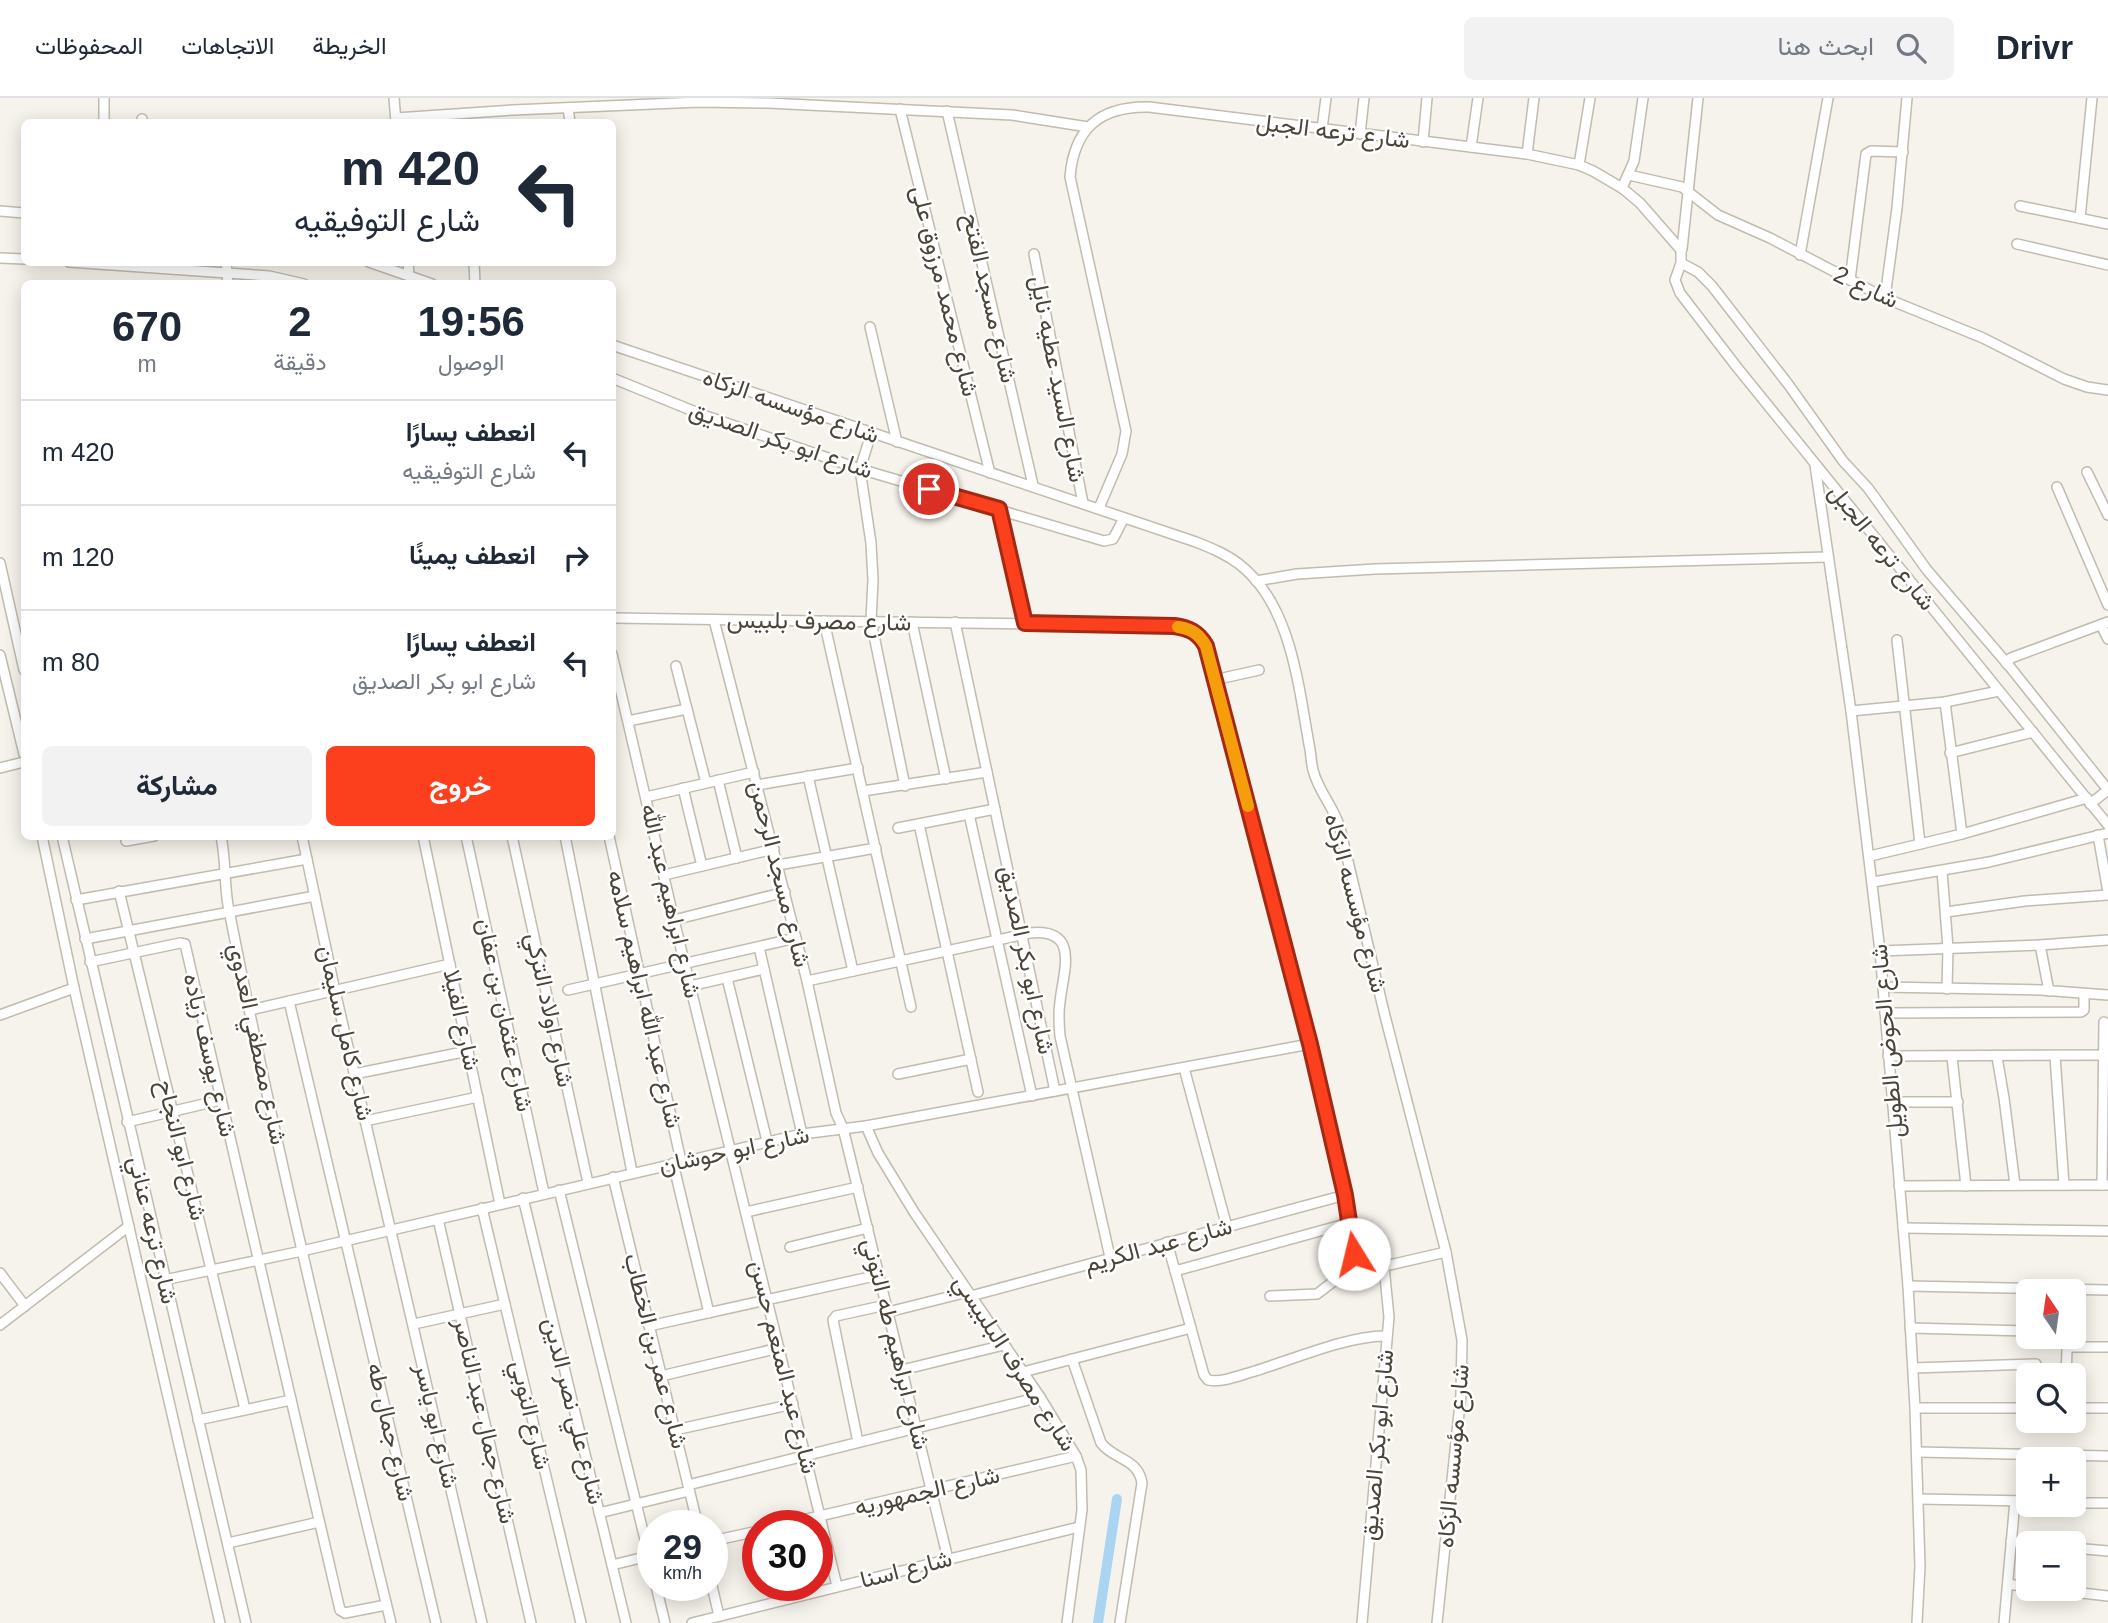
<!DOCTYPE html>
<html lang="ar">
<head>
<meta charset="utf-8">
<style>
	:root { --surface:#fff; --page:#f2f2f3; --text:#1f2937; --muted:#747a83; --line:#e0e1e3; --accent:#fc3f1d }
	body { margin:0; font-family:Arial,Vazirmatn,sans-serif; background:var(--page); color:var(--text); direction:rtl; height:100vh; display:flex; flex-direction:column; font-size:26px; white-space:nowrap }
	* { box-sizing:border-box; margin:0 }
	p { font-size:23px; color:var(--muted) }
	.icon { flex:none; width:38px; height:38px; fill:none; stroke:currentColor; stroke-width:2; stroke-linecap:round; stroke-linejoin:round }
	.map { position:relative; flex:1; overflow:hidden; direction:ltr }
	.sheet { position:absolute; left:21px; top:182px; width:595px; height:560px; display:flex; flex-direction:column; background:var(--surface); border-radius:10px; box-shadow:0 4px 18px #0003; direction:rtl }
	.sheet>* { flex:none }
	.hud { position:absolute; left:21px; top:21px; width:595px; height:147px; border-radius:10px; box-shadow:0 4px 18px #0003; direction:rtl; background:#fff; color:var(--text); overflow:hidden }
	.needle { width:46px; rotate:347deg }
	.tools { position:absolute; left:2016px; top:1181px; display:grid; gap:14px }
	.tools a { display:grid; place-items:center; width:70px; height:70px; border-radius:10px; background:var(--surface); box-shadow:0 4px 18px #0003; font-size:35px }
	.speed { position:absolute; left:637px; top:1412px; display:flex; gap:14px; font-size:35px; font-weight:700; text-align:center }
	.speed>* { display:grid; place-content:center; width:91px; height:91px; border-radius:50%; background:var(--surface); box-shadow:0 4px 18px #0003; line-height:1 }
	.speed small { font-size:18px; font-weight:400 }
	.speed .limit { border:10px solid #d22; background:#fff; color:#111 }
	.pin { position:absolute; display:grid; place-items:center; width:60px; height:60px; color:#fff; margin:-30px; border:4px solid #fff; border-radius:50%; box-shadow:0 2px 7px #0007 }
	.me { position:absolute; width:77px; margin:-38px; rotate:351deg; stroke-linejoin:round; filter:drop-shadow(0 0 5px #0008) }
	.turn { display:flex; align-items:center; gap:24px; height:147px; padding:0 21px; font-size:32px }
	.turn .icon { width:91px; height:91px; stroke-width:2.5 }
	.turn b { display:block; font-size:49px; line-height:60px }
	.eta { display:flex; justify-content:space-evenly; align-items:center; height:119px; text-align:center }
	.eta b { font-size:42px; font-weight:700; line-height:49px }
	.cta { display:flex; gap:14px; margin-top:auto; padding:14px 21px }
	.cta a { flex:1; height:80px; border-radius:10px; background:var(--accent); color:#fff; font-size:28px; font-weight:700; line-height:80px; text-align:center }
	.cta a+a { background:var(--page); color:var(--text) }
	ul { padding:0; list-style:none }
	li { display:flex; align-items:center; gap:21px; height:105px; padding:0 21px; border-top:2px solid var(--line) }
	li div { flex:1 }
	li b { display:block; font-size:26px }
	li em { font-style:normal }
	header { display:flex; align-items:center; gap:42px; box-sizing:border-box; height:98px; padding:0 35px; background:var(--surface); border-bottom:2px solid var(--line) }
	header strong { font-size:33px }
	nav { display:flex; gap:38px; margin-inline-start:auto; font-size:24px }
	.search { width:490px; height:63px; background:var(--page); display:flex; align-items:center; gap:18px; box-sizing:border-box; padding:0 24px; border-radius:10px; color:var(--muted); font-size:26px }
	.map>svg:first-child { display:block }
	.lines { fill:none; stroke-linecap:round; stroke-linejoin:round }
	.canal { stroke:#a9d4f2; stroke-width:10 }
	.street-casing { stroke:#c2bbae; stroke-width:12 }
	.street { stroke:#fff; stroke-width:9 }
	.route-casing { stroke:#a42913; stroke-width:18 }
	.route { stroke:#fc3f1d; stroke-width:12 }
	.slow { stroke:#f59e0b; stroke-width:12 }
	.labels { text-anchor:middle; stroke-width:5; stroke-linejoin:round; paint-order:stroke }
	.street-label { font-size:24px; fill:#4b4439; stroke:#fff }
</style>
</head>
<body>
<header>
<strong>Drivr</strong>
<div class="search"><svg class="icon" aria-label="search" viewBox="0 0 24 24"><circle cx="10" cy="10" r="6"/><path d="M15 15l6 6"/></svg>ابحث هنا</div>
<nav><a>الخريطة</a><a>الاتجاهات</a><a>المحفوظات</a></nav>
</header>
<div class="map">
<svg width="2108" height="1525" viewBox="0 0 2108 1525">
	<rect width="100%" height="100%" fill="#f6f3ec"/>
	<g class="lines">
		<polyline class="canal" points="1098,1525 1117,1401"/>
		<defs>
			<g id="street">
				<polyline points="104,0 104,24"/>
				<polyline points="394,0 396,24"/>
				<polyline points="568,10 570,24"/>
				<polyline points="900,11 990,375"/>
				<polyline points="947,13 1033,387"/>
				<polyline points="396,20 513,12 699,4 768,5 1012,17 1088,29"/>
				<polyline points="142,21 142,24"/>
				<polyline points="1322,31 1326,0"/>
				<polyline points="1360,36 1364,0"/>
				<polyline points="1423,44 1427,0"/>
				<polyline points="1471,49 1478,0"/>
				<polyline points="1527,56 1534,0"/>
				<polyline points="1579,67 1590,0"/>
				<polyline points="1629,77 1682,89 1718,117 1770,140 1885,200 1983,240 2064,281 2087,289 2108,292"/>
				<polyline points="1622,90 1634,63 1643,0"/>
				<polyline points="2020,108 2108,126"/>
				<polyline points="0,113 24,115"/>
				<polyline points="2080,120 2092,0"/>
				<polyline points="2017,146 2108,167"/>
				<polyline points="1682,151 1698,0"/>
				<polyline points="1034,156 1083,405"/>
				<polyline points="1800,157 1828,0"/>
				<polyline points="0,160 24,161"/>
				<polyline points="69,164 269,178 304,186"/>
				<polyline points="226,164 228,186"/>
				<polyline points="369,164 432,186"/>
				<polyline points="408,164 409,178"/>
				<polyline points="474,164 475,186"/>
				<polyline points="1681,165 1698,174 1712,188 1788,286 1843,363 1868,390 1927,472 2010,569 2108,692"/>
				<polyline points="1850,182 1866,56 1871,53 1903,54"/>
				<polyline points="1885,200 1897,110 1907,0"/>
				<polyline points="870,229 897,344"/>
				<path d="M612,247l584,197c15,6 30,12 43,22 52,40 59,120 70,180 2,9 2,18 4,26 5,21 21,37 27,58l45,188 61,236 16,88 -1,54 -24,229"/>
				<polyline points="612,280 703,317 860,371 1104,443 1113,441 1124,420"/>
				<polyline points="871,336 860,371 871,445 873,482 871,523 905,688"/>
				<polyline points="1815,367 1851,613 1880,853 1908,1188 1915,1310 1920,1468 1917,1525"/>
				<polyline points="2087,374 2108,417"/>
				<polyline points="2057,389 2108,507"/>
				<path d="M1099,410l23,-54 4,-23 -56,-254c4,-49 30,-71 79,-70l378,47 52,11 14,6 29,17 18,15 41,47v13l-6,17 5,13 56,73 372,459"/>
				<polyline points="999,411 1025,525"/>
				<polyline points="0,465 24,572"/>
				<polyline points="1256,483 1297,476 1375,471 1828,459"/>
				<path d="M612,520l562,8c15,2 24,6 32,20l104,398 35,151 12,66 9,7 6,1 74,-17"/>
				<polyline points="714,522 807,883 836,1015 843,1030 948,1461"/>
				<polyline points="824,523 911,909"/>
				<polyline points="912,524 946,681"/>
				<polyline points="955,524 1055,993"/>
				<polyline points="2101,527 2108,541"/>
				<polyline points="1897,542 1920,746"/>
				<polyline points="612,556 674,822 837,1488"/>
				<polyline points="0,557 24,656"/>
				<polyline points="2006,565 2011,560 2108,524"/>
				<polyline points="676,568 706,685"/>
				<polyline points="1214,582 1259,572"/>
				<polyline points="1945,604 1962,736"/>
				<polyline points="1851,613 1945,604 1999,593"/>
				<polyline points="628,623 687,611"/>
				<polyline points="1950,655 2033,634"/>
				<polyline points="0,670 24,664"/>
				<polyline points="808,678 853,873"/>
				<polyline points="718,682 737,760"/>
				<polyline points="757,687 858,670"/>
				<polyline points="683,690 702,768"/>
				<polyline points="863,693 987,674"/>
				<polyline points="646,699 754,674"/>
				<polyline points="2090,706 2108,692"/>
				<polyline points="969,716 1032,998"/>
				<polyline points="919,726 978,994"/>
				<polyline points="898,730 995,711"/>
				<polyline points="2098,737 2108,794"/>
				<polyline points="42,738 74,890 220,1525"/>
				<polyline points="62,738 246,1525"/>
				<path d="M221,738c5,24 3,46 7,69 47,241 105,480 163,718"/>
				<polyline points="302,738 335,893 482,1525"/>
				<polyline points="423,738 500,1106"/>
				<polyline points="466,738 544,1095"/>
				<polyline points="512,738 588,1085"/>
				<polyline points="565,738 632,1074"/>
				<polyline points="609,738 681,1063"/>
				<polyline points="126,743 154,738"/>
				<polyline points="1870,758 1962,736 2087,700"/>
				<polyline points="778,767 876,750"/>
				<polyline points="1942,773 1948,850 1947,891"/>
				<polyline points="664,777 774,751"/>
				<polyline points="1873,784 1989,764 2108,735"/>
				<polyline points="119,793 245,1311"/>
				<polyline points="76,802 307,761"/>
				<polyline points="1946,814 2025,803 2108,797"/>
				<polyline points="674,822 785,794"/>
				<polyline points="85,841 315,798"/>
				<polyline points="2040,847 2049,893"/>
				<polyline points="759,849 802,1036"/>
				<polyline points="1880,853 2040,847 2108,842"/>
				<polyline points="90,864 180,845 185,846 340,1512 345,1515 386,1507"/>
				<polyline points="727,880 767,1043"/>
				<path d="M807,883l223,-48c51,-5 33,39 30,69 -2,12 -1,23 0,34l50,221"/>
				<polyline points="690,888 764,871"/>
				<polyline points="1883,889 2041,892 2108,897"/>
				<polyline points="568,892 796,840"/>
				<polyline points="289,903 436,1525"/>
				<polyline points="250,912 450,866"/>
				<polyline points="1885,915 2081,914 2084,912 2084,896"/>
				<polyline points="0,917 74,890"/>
				<polyline points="1888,958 2108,957"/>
				<polyline points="2055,958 2064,1087"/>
				<polyline points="1952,959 1966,1088"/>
				<polyline points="1997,959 2004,1000 2015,1087"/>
				<polyline points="1184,970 1227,1129"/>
				<polyline points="354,976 468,953"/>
				<polyline points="898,976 971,961"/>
				<polyline points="1892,1004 1958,1004"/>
				<polyline points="365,1023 478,999"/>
				<polyline points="127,1024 221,1002"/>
				<polyline points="866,1028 878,1055 914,1114 1040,1299 1076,1358 1081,1372 1082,1412 1067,1525"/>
				<polyline points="673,1065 709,1215"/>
				<polyline points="613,1079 698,1428"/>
				<polyline points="2102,1087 2104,924"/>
				<polyline points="1899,1088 2108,1087"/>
				<polyline points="559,1092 653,1474"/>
				<polyline points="523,1100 626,1525"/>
				<polyline points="482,1110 581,1525"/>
				<polyline points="746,1114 858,1089"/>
				<polyline points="438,1121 531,1525"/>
				<polyline points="1903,1130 2108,1133"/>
				<path d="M1167,1144l37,133 4,5c14,3 33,-5 47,-9 36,-11 95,-36 131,-35"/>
				<polyline points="790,1149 868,1130"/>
				<polyline points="1175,1173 1349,1125"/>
				<polyline points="0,1175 25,1208"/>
				<polyline points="164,1182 302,1153 802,1036 866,1028 1310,946"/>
				<polyline points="1908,1188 2108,1192"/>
				<polyline points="971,1198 1345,1097"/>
				<polyline points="1270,1198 1317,1196 1334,1183 1355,1175 1361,1167"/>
				<polyline points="888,1214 968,1194"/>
				<polyline points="414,1226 505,1206"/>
				<polyline points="0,1227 129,1128"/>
				<polyline points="649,1228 879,1177"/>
				<polyline points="1910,1230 2028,1233"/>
				<path d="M1072,1261l29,84c13,17 37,15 41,40l-22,140"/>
				<polyline points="1913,1270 2036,1266"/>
				<polyline points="902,1272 1004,1247"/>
				<polyline points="1023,1274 1191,1230"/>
				<polyline points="661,1278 779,1250"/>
				<polyline points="2066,1278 2067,1252 2069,1249 2108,1249"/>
				<polyline points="1915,1310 2028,1310"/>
				<polyline points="2074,1310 2108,1310"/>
				<polyline points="198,1322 291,1302"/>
				<polyline points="675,1332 793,1306"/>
				<polyline points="858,1344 833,1222 836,1218 886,1207"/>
				<polyline points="1917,1354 2108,1358"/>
				<polyline points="688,1387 1040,1299"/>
				<polyline points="1919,1401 2028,1403"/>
				<polyline points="2074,1405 2108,1405"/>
				<polyline points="599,1415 689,1393"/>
				<polyline points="777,1428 1076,1358"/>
				<polyline points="712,1443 758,1433"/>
				<polyline points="2011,1443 2033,1446"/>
				<polyline points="228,1445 319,1424"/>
				<polyline points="2074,1450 2108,1453"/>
				<polyline points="612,1467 653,1457"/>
				<polyline points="2008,1486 2028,1489"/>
				<polyline points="656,1488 665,1525"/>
				<polyline points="712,1488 719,1518"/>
				<polyline points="2047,1491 2108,1498"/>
				<polyline points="692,1525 1079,1429"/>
				<polyline points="1362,1525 1389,1219 1384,1169"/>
				<polyline points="2004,1525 2015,1403"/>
			</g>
		</defs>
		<use href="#street" class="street-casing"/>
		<use href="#street" class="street"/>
	</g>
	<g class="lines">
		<defs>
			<path id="route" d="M929,391l70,20 26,114 149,3c15,2 24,6 32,20l104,398 35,151 9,59"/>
		</defs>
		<use href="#route" class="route-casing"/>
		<use href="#route" class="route"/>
		<path class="slow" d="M1178,529c14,2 21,7 28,19l42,160"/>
	</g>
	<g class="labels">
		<g class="street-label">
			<text transform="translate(1333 33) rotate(7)" y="8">شارع ترعه الجبل</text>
			<text transform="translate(1866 189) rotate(25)" y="8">شارع 2</text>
			<text transform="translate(945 193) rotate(76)" y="8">شارع محمد مرزوق على</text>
			<text transform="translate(990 200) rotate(77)" y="8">شارع مسجد الفتح</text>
			<text transform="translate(1058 281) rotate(79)" y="8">شارع السيد عطيه نايل</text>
			<text transform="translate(791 308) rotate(19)" y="8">شارع مؤسسه الزكاه</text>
			<text transform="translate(781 342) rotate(19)" y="8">شارع ابو بكر الصديق</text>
			<text transform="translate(1882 449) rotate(51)" y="8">شارع ترعه الجبل</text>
			<text transform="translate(819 523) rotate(1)" y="8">شارع مصرف بلبيس</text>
			<text transform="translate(780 776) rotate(76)" y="8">شارع مسجد الرحمن</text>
			<text transform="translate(671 803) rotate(77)" y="8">شارع ابراهيم عبد الله</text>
			<text transform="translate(1356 805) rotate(75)" y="8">شارع مؤسسه الزكاه</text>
			<text transform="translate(1027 862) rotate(78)" y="8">شارع ابو بكر الصديق</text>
			<text transform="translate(645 901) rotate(77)" y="8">شارع عبد الله ابراهيم سلامه</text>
			<text transform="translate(550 912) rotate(78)" y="8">شارع اولاد التركي</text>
			<text transform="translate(505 917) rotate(78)" y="8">شارع عثمان بن عفان</text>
			<text transform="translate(462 922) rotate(78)" y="8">شارع الفيلا</text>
			<text transform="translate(346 935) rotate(77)" y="8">شارع كامل سليمان</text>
			<text transform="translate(1887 943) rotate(-95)" y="8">شارع الحوض الطويل</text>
			<text transform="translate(258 946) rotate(78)" y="8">شارع مصطفي العدوي</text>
			<text transform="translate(210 957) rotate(77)" y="8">شارع يوسف زياده</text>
			<text transform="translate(182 1052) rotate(76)" y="8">شارع ابو النجاح</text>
			<text transform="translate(734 1052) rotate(-12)" y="8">شارع ابو حوشان</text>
			<text transform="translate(153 1132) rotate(77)" y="8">شارع ترعه عناني</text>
			<text transform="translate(1158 1147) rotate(-15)" y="8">شارع عبد الكريم</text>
			<text transform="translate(896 1246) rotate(76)" y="8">شارع ابراهيم طه التوني</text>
			<text transform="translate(656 1253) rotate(76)" y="8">شارع عمر بن الخطاب</text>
			<text transform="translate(1015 1265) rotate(57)" y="8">شارع مصرف البلبيسي</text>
			<text transform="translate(784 1269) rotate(76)" y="8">شارع عبد المنعم حسن</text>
			<text transform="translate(574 1313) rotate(76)" y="8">شارع علي نصر الدين</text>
			<text transform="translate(531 1317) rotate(77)" y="8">شارع النوبي</text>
			<text transform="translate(485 1323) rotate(77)" y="8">شارع جمال عبد الناصر</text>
			<text transform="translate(437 1328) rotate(77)" y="8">شارع ابو ياسر</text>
			<text transform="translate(391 1334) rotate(77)" y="8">شارع جمال طه</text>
			<text transform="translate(1377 1347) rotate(-85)" y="8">شارع ابو بكر الصديق</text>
			<text transform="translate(1453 1358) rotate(-85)" y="8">شارع مؤسسه الزكاه</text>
			<text transform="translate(927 1393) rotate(-13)" y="8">شارع الجمهوريه</text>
			<text transform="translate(906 1471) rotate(-14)" y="8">شارع اسنا</text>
		</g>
	</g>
</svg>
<div class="tools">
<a><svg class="needle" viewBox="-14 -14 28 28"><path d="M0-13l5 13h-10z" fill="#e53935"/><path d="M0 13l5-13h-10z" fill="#747a83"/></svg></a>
<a><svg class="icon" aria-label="search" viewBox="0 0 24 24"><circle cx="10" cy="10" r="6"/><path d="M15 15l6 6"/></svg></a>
<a>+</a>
<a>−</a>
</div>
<div class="speed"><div>29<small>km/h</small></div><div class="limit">30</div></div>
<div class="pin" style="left:929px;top:391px;background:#d93025"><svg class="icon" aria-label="arrive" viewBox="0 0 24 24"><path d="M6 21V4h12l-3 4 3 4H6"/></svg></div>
<svg class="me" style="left:1354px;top:1156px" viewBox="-20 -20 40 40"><circle r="19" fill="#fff"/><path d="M0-13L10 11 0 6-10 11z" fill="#fc3f1d"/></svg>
<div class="hud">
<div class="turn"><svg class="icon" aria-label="left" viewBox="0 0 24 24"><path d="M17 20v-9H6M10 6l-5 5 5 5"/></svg><div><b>420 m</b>شارع التوفيقيه</div></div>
</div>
<section class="sheet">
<div class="eta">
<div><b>19:56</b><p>الوصول</p></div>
<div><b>2</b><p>دقيقة</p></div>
<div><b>670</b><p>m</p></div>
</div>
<ul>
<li><svg class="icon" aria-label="left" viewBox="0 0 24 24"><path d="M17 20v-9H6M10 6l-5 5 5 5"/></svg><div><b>انعطف يسارًا</b><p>شارع التوفيقيه</p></div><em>420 m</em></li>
<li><svg class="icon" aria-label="right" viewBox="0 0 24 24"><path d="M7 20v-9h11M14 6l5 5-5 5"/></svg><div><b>انعطف يمينًا</b></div><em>120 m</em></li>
<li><svg class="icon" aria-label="left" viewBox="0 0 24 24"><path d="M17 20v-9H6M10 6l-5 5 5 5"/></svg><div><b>انعطف يسارًا</b><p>شارع ابو بكر الصديق</p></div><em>80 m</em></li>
</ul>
<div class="cta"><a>خروج</a><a>مشاركة</a></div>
</section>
</div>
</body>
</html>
